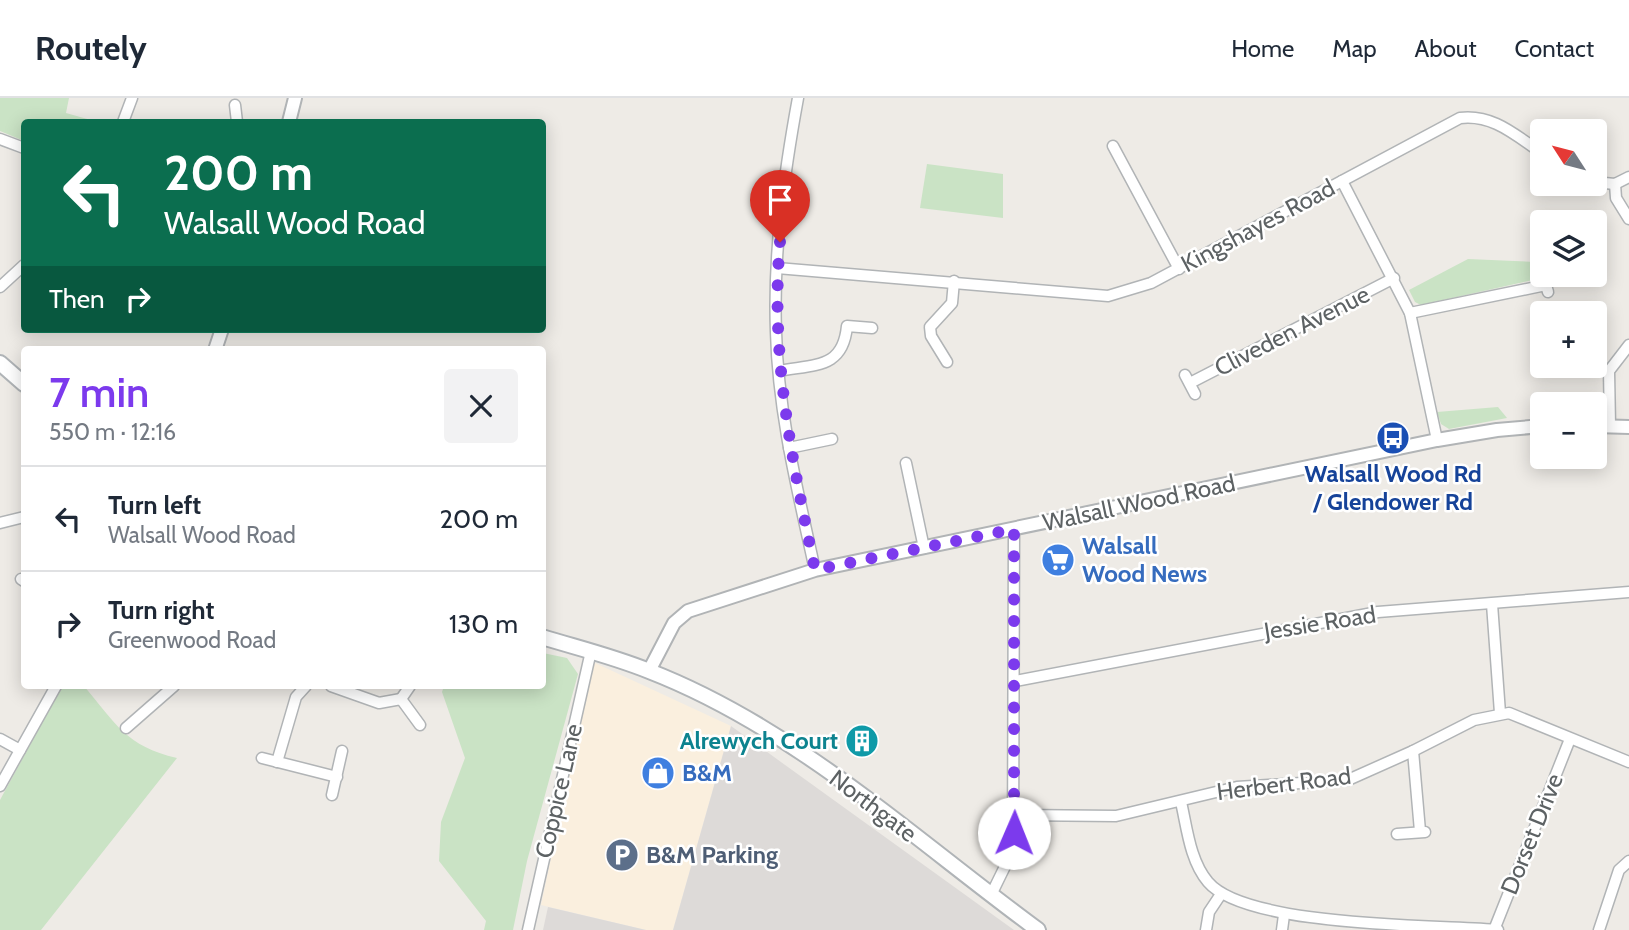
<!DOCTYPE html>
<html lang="en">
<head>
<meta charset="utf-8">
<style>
	:root { --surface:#fff; --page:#f2f2f3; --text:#1f2937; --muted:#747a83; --line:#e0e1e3; --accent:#7c3aed }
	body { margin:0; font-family:Cabin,sans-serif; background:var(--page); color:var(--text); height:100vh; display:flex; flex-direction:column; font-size:26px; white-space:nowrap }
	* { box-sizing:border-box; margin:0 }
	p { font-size:23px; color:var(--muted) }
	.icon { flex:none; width:38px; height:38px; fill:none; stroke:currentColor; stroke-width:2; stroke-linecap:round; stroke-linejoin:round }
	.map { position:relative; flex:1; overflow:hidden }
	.sheet { position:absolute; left:21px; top:248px; width:525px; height:343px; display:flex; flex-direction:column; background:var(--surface); border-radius:7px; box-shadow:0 4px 18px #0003 }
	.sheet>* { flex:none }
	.hud { position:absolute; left:21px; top:21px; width:525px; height:214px; border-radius:7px; box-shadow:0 4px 18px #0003; background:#0b6e4f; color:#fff; overflow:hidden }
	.needle { width:46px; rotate:306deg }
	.fabs { position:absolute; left:1530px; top:21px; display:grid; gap:14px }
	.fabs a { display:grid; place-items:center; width:77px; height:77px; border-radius:7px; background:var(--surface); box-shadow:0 4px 18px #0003; font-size:35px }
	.pin { position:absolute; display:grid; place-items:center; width:60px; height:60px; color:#fff; margin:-72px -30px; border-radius:50% 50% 50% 0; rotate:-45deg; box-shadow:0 0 7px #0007 }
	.pin .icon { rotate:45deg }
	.me { position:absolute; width:77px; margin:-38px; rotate:1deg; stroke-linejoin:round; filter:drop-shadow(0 0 5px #0008) }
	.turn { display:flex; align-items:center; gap:24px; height:147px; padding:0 28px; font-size:32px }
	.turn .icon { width:91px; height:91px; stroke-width:2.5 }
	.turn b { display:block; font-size:49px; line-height:60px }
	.then { display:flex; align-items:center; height:66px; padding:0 28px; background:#0003; gap:14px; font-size:26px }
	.round { display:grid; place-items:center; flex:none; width:74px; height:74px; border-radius:7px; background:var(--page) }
	.headline { display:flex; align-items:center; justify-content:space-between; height:119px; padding:0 28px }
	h1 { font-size:42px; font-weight:600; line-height:52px; color:var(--accent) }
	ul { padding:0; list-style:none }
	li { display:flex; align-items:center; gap:21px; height:105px; padding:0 28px; border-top:2px solid var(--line) }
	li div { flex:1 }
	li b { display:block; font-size:26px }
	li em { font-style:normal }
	header { display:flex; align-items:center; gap:42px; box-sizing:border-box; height:98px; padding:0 35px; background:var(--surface); border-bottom:2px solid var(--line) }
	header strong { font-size:33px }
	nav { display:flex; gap:38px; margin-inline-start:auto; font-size:24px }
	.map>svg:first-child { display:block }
	.commercial { fill:#faefde }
	.industrial { fill:#dddad8 }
	.green { fill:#cae3c5 }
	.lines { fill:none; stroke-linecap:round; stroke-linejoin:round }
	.minor-casing { stroke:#b1b4b6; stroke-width:13 }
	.tertiary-casing { stroke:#b1b4b6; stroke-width:16 }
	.secondary-casing { stroke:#b0b4b7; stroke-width:18 }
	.minor { stroke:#fff; stroke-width:10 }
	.tertiary { stroke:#fff; stroke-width:12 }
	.secondary { stroke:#fff; stroke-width:14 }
	.route { stroke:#7c3aed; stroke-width:12; stroke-dasharray:0 21.6 }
	.labels { text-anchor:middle; stroke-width:5; stroke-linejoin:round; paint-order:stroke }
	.street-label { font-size:24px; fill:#5d6264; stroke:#fff }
	.transit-label { font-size:24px; font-weight:bold; fill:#164399; stroke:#fff }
	.shop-label { font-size:24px; font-weight:bold; fill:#366cbe; stroke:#fff; text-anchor:start }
	.culture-label { font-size:24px; font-weight:bold; fill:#0d838f; stroke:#fff; text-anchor:end }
	.service-label { font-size:24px; font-weight:bold; fill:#4e5e75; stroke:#fff; text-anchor:start }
</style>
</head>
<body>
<header>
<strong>Routely</strong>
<nav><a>Home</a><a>Map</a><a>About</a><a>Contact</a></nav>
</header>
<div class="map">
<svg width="1629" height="832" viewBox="0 0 1629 832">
	<rect width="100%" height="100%" fill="#eeebe6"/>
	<polygon class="commercial" points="593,564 731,628 673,832 646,832 541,807"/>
	<g class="industrial">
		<polygon points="731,628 1014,832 673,832"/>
		<polygon points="548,809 646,832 543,832"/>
	</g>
	<g class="green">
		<polygon points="0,0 69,0 66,15 98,24 24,24 24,43 0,33"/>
		<polygon points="927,66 1003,76 1003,120 920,110"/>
		<polygon points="1468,161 1537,164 1537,181 1421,207 1415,204 1409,192"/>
		<polygon points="1498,309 1507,320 1449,331 1441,326 1437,314"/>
		<polygon points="543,555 567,560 578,576 527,763 513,832 484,832 486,823 439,763 441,724 465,660 442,594 444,588 542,588"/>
		<path d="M62,588h22c32,38 42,60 93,72l-136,172h-41v-130z"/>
	</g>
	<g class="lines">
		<defs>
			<g id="minor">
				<path d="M798,0c-14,76 -25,156 -22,234 2,81 22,160 39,238"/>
				<polyline points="235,7 237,24"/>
				<polyline points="123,24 132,0"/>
				<polyline points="0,41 24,50"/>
				<polyline points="1113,48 1179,171"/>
				<polyline points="1342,83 1410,215 1437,342"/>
				<polyline points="1594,84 1615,86 1629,79"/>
				<polyline points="1615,86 1616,100 1629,121"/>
				<path d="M777,170l331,28 43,-13 309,-165c33,-4 55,17 82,35"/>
				<polyline points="1543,177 1548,194"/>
				<polyline points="0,189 24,167"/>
				<polyline points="1410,215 1546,187"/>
				<polyline points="947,264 931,238 930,229 952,205 954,183"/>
				<path d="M779,273c36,-7 64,-2 68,-45l25,2"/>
				<polyline points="1185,277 1195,296"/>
				<polyline points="1190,285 1394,180"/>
				<polyline points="1610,328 1609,273 1629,247"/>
				<polyline points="789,350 832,341"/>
				<polyline points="906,365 924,450"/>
				<polyline points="0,425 24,419"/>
				<polyline points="21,481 24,483"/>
				<polyline points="1492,506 1500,615"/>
				<polyline points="1015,583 1378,514 1629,494"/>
				<polyline points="331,588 379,605 401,601 420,627"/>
				<polyline points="401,601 410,588"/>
				<polyline points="126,630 174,588"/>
				<polyline points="0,641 20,652"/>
				<polyline points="1413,653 1420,733"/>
				<polyline points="262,660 337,679"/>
				<polyline points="277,664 296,599 306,588"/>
				<polyline points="0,688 56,588"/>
				<polyline points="332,697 342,653"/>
				<path d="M1181,704c6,26 9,59 27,80 38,45 228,43 290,48"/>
				<polyline points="1015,717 1116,718 1237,689 1348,682 1413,653 1474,622 1509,615 1629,664"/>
				<polyline points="1397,736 1425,734"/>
				<polyline points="991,797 1013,752 1014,431"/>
				<polyline points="528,832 591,553"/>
				<polyline points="1206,832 1209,814 1221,796"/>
				<polyline points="1282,832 1284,817"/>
				<polyline points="1494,832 1570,641"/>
				<polyline points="1599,832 1619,772 1629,763"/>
			</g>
			<g id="tertiary">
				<polyline points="289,24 295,0"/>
				<polyline points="215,252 222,231"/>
				<polyline points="1594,328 1629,329"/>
				<polyline points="649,573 674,525 688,513 815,472 1437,342 1497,332 1542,328"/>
			</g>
			<g id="secondary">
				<polyline points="0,265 24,286"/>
				<path d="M542,539c36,11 73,20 107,34 145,56 265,168 389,259"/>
			</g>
		</defs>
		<use href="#minor" class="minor-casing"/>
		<use href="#tertiary" class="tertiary-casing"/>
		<use href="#secondary" class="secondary-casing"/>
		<use href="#minor" class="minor"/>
		<use href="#tertiary" class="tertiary"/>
		<use href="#secondary" class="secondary"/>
	</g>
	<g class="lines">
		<path class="route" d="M780,144c-10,114 12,217 35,328l199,-41v304"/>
	</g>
	<defs>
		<symbol id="bus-disc" viewBox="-11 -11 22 22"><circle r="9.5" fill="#1a4fb4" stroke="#fff"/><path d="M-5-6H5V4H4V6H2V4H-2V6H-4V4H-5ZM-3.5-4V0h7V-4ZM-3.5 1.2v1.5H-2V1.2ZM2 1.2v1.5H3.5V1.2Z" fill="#fff"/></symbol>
		<symbol id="supermarket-disc" viewBox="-11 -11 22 22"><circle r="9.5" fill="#3f7fe0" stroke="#fff"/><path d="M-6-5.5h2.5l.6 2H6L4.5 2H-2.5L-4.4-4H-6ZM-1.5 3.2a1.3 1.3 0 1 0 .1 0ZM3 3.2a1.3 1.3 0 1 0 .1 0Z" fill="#fff"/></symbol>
		<symbol id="building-disc" viewBox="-11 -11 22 22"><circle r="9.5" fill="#0f9aa8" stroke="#fff"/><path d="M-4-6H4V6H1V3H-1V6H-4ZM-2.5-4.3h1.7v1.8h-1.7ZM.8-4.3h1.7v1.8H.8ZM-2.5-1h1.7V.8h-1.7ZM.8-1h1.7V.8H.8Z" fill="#fff"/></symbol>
		<symbol id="shop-disc" viewBox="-11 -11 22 22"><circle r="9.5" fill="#3f7fe0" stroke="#fff"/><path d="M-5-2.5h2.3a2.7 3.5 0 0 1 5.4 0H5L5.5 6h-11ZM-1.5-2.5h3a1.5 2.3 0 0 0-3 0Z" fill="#fff"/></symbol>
		<symbol id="parking-disc" viewBox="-11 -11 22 22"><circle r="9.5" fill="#5c6f8a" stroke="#fff"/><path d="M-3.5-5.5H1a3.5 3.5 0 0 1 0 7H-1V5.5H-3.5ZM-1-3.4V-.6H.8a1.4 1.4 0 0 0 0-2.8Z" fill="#fff"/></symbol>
	</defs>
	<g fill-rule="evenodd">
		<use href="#bus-disc" x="1374" y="321" width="38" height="38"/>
		<use href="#supermarket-disc" x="1039" y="443" width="38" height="38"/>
		<use href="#building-disc" x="843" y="624" width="38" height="38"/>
		<use href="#shop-disc" x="639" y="656" width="38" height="38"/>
		<use href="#parking-disc" x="603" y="738" width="38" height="38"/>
	</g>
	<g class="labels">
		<g class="street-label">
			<text transform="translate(1258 128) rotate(-28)" y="8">Kingshayes Road</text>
			<text transform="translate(1292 233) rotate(-27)" y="8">Cliveden Avenue</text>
			<text transform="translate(1139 405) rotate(-12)" y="8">Walsall Wood Road</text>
			<text transform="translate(1320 525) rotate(-9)" y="8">Jessie Road</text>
			<text transform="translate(1284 686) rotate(-7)" y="8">Herbert Road</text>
			<text transform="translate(559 693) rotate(-77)" y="8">Coppice Lane</text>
			<text transform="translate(873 708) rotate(37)" y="8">Northgate</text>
			<text transform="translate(1532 736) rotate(-68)" y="8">Dorset Drive</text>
		</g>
		<g class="transit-label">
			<text x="1393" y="384">Walsall Wood Rd<tspan x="1393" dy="28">/ Glendower Rd</tspan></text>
		</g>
		<g class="shop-label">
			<text x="1082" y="456">Walsall<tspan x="1082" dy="28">Wood News</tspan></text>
			<text x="682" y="683">B&amp;M</text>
		</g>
		<g class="culture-label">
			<text x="838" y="651">Alrewych Court</text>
		</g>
		<g class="service-label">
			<text x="646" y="765">B&amp;M Parking</text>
		</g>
	</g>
</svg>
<div class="fabs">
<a><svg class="needle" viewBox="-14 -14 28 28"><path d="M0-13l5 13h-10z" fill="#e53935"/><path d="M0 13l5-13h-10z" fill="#747a83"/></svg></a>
<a><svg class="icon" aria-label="layers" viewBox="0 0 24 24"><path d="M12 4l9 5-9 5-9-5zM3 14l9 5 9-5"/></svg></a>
<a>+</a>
<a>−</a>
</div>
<div class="pin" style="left:780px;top:144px;background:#d93025"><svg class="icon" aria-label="arrive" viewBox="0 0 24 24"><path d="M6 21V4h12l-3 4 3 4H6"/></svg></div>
<svg class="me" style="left:1014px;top:735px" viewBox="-20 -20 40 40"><circle r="19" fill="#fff"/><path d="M0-13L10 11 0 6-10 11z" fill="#7c3aed"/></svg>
<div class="hud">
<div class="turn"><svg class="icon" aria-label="left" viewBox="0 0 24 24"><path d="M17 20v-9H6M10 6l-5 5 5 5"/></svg><div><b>200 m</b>Walsall Wood Road</div></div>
<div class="then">Then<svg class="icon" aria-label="right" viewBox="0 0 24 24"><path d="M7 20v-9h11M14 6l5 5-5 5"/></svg></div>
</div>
<section class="sheet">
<div class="headline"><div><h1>7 min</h1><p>550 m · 12:16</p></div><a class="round"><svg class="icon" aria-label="close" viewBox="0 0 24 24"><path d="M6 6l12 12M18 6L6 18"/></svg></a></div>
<ul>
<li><svg class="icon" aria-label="left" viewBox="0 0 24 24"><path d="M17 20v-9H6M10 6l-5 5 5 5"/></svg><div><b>Turn left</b><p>Walsall Wood Road</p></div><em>200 m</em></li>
<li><svg class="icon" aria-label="right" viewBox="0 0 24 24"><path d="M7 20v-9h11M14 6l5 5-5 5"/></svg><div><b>Turn right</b><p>Greenwood Road</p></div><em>130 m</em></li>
</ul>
</section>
</div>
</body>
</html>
